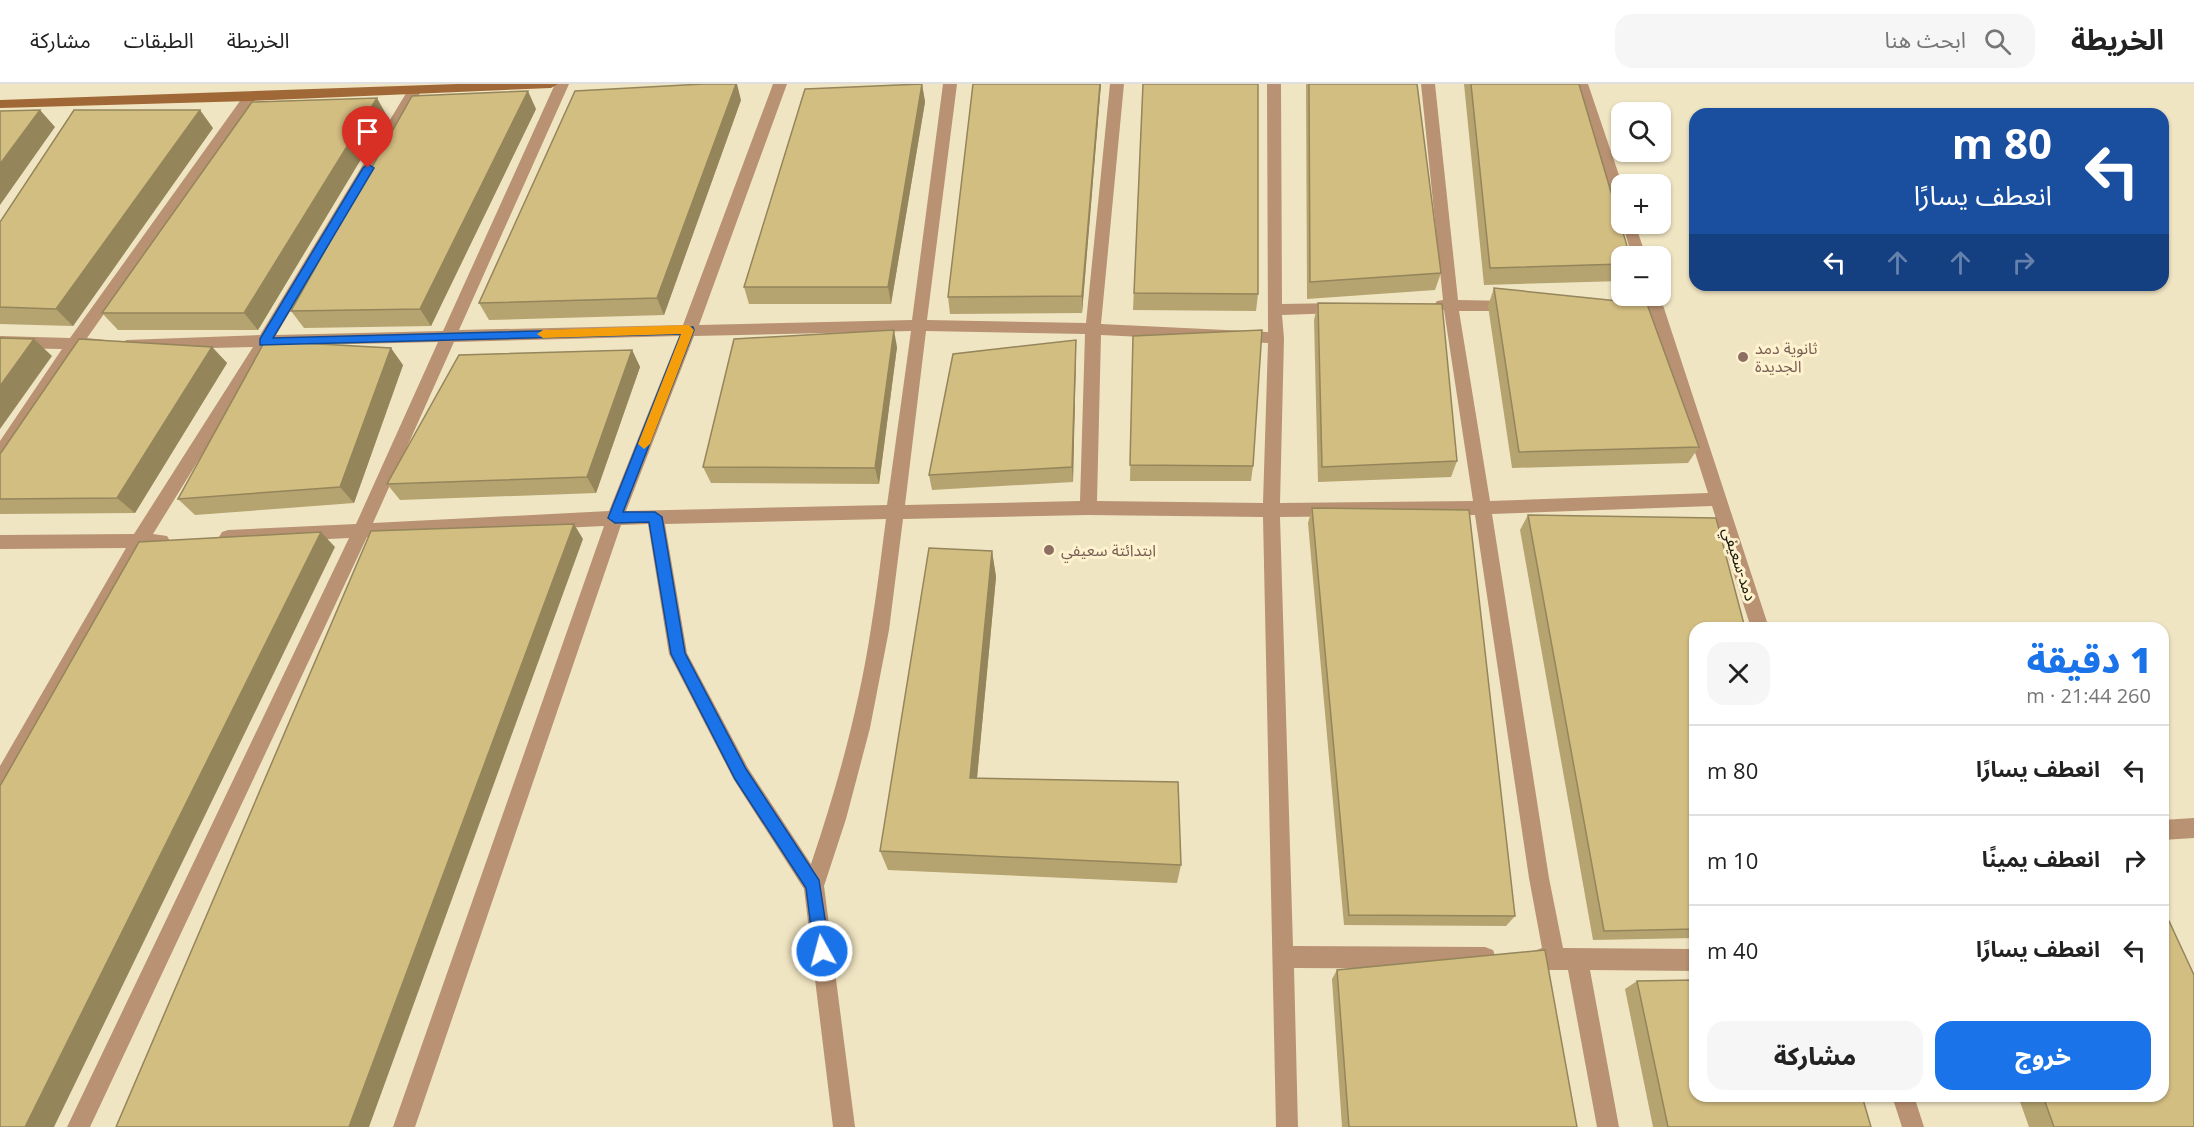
<!DOCTYPE html>
<html lang="ar">
<head>
<meta charset="utf-8">
<style>
	:root { --surface:#fff; --page:#f6f6f6; --text:#222; --muted:#767676; --line:#e0e0e0; --accent:#1a73e8 }
	body { margin:0; font-family:"Open Sans","Noto Sans Arabic",sans-serif; background:var(--page); color:var(--text); direction:rtl; height:100vh; display:flex; flex-direction:column; font-size:22px; white-space:nowrap }
	* { box-sizing:border-box; margin:0 }
	p { font-size:20px; color:var(--muted) }
	.icon { flex:none; width:33px; height:33px; fill:none; stroke:currentColor; stroke-width:2; stroke-linecap:round; stroke-linejoin:round }
	.map { position:relative; flex:1; overflow:hidden; direction:ltr }
	.sheet { position:absolute; left:1689px; top:538px; width:480px; height:480px; display:flex; flex-direction:column; background:var(--surface); border-radius:18px; box-shadow:0 2px 4px #0004; direction:rtl }
	.sheet>* { flex:none }
	.guide { position:absolute; left:1689px; top:24px; width:480px; height:183px; border-radius:18px; box-shadow:0 2px 4px #0004; direction:rtl; background:#1a4fa0; color:#fff; overflow:hidden }
	.fabs { position:absolute; left:1611px; top:18px; display:grid; gap:12px }
	.fabs a { display:grid; place-items:center; width:60px; height:60px; border-radius:12px; background:var(--surface); box-shadow:0 2px 4px #0004; font-size:30px }
	.pin { position:absolute; display:grid; place-items:center; width:51px; height:51px; color:#fff; margin:-62px -26px; border-radius:50% 50% 50% 0; rotate:-45deg; box-shadow:0 0 6px #0007 }
	.pin .icon { rotate:45deg }
	.me { position:absolute; width:66px; margin:-33px; rotate:353deg; stroke-linejoin:round; filter:drop-shadow(0 0 4px #0008) }
	.turn { display:flex; align-items:center; gap:21px; height:126px; padding:0 18px; font-size:27px }
	.turn .icon { width:78px; height:78px; stroke-width:2.5 }
	.turn b { display:block; font-size:42px; line-height:51px }
	.lanes { display:flex; align-items:center; height:57px; padding:0 18px; background:#0003; justify-content:center; gap:30px; direction:ltr }
	.lanes .off { opacity:.35 }
	.round { display:grid; place-items:center; flex:none; width:63px; height:63px; border-radius:18px; background:var(--page) }
	.head { display:flex; align-items:center; justify-content:space-between; height:102px; padding:0 18px }
	h1 { font-size:36px; font-weight:800; line-height:45px; color:var(--accent) }
	.button { display:flex; gap:12px; margin-top:auto; padding:12px 18px }
	.button a { flex:1; height:69px; border-radius:18px; background:var(--accent); color:#fff; font-size:24px; font-weight:800; line-height:69px; text-align:center }
	.button a+a { background:var(--page); color:var(--text) }
	ul { padding:0; list-style:none }
	li { display:flex; align-items:center; gap:18px; height:90px; padding:0 18px; border-top:2px solid var(--line) }
	li div { flex:1 }
	li b { display:block; font-size:22px }
	li em { font-style:normal }
	header { display:flex; align-items:center; gap:36px; box-sizing:border-box; height:84px; padding:0 30px; background:var(--surface); border-bottom:2px solid var(--line) }
	header strong { font-size:28px }
	nav { display:flex; gap:33px; margin-inline-start:auto; font-size:21px }
	.search { width:420px; height:54px; background:var(--page); display:flex; align-items:center; gap:15px; box-sizing:border-box; padding:0 21px; border-radius:18px; color:var(--muted); font-size:22px }
	.map>svg:first-child { display:block }
	.lines { fill:none; stroke-linecap:round; stroke-linejoin:round }
	.street { fill:#b89272; fill-rule:evenodd }
	.secondary { fill:#9f6836; fill-rule:evenodd }
	.wall { fill:#b5a370 }
	.shaded-wall { fill:#94855b }
	.building { fill:#d3be82; stroke:#94855b; stroke-width:1.5 }
	.route { fill:#1a73e8; stroke:#114b97; stroke-width:1.5 }
	.slow { fill:#f59e0b }
	.education-dot { fill:#8d6e63; stroke:#fef2cf; stroke-width:2 }
	.labels { text-anchor:middle; stroke-width:6; stroke-linejoin:round; paint-order:stroke }
	.education-label { font-size:16px; fill:#785e54; stroke:#fef2cf; text-anchor:start }
	.street-label { font-size:16px; fill:#1c180b; stroke:#fef2cf }
</style>
</head>
<body>
<header>
<strong>الخريطة</strong>
<div class="search"><svg class="icon" aria-label="search" viewBox="0 0 24 24"><circle cx="10" cy="10" r="6"/><path d="M15 15l6 6"/></svg>ابحث هنا</div>
<nav><a>الخريطة</a><a>الطبقات</a><a>مشاركة</a></nav>
</header>
<div class="map">
<svg width="2194" height="1043" viewBox="0 0 2194 1043">
	<rect width="100%" height="100%" fill="#f0e5c2"/>
	<g class="lines">
		<g class="street">
			<path d="M555,0h14l-110,246 224,-5 90,-241h14l-88,241 213,-5 31,-236h14l-30,236 159,3 24,-239h14l-23,240 167,8 -1,-248h14l1,220 57,-1 5,1 3,4 -3,4 -5,1 -57,2 2,23 -4,165 193,-2 -29,-191 -7,-1 -3,-4 3,-4 6,-1 -22,-216h14l23,216 52,1 5,1 3,4 -3,4 -5,1h-51l31,190 218,-8 -58,-181 -30,-1 -3,-4 3,-4 27,-1 -1,-6h14l109,332h-18l-39,-122 -220,8 57,364 14,70 132,1v22l-105,-1 29,157h-22l-29,-157h-26l-8,-3 -3,-8 3,-8 8,-3 -13,-70 -54,-363 -195,2 13,429 192,1 8,3 3,8 -3,8 -8,3 -191,-1 4,159h-22l-13,-610 -175,-2 -185,4 -14,111 -19,98 -24,91 -22,67 31,241h-22l-29,-238 -70,-109 -65,-126 -21,-130 -27,1 -206,602h-22l211,-601 -237,11 -277,590h-23l282,-589 -121,6 -6,-2 -3,-5 3,-5 6,-2 128,-6 82,-182 -169,4 -116,188 14,2 3,5 -3,5 -23,2 -137,242 -7,3v-27l126,-218 -126,1v-14l134,-1 119,-187 -122,3 -5,-2 -3,-4 3,-4 134,-5 148,-245 7,-4 7,4 -146,245 167,-4zM911,247l-24,174 -261,6 68,-175zM926,247l159,3 -5,167 -175,4zM1101,251l167,8 -5,160 -166,-2zM679,252l-70,175 -236,12 81,-181zM886,435c-5,37 -9,73 -15,109 -12,80 -34,159 -60,236l-63,-96 -61,-115 -22,-129z"/>
			<polygon points="1574,0 1588,0 1622,100 1622,125 1615,120"/>
			<polygon points="250,9 257,13 87,254 105,256 108,260 105,264 79,265 6,375 0,376 0,357 62,265 0,264 0,252 70,254 245,10"/>
			<polygon points="1622,139 1635,140 1646,172 1632,172"/>
			<polygon points="2194,734 2194,754 2163,756 2163,736"/>
			<polygon points="1892,1012 1914,1012 1924,1043 1902,1043"/>
		</g>
		<polygon class="secondary" points="457,0 558,0 551,4 250,17 0,24 0,16"/>
	</g>
	<g class="wall">
		<polygon points="922,0 925,18 891,220 749,220 744,203"/>
		<polygon points="973,0 1101,0 1082,229 950,230 948,213"/>
		<polygon points="1143,0 1258,210 1256,227 1133,226"/>
		<polygon points="1306,0 1417,0 1441,189 1435,206 1307,215"/>
		<polygon points="1464,0 1579,0 1622,172 1622,197 1484,201"/>
		<polygon points="741,16 664,231 489,236 479,219"/>
		<polygon points="536,25 431,242 304,244 291,227"/>
		<polygon points="387,32 258,246 118,246 102,229"/>
		<polygon points="213,44 73,242 0,240 0,138"/>
		<polygon points="1494,204 1699,363 1688,379 1512,384 1488,222"/>
		<polygon points="1318,219 1457,377 1451,393 1318,398 1314,236"/>
		<polygon points="1133,252 1253,382 1251,397 1130,397"/>
		<polygon points="1076,256 1073,398 932,406 929,391"/>
		<polygon points="212,263 227,279 135,429 0,430 0,370"/>
		<polygon points="897,263 879,400 711,399 703,383"/>
		<polygon points="632,266 640,283 596,409 400,416 387,400"/>
		<polygon points="403,281 354,419 195,431 178,415"/>
		<polygon points="1312,424 1515,832 1506,842 1344,841 1308,439"/>
		<polygon points="1528,431 1695,544 1695,854 1593,856 1520,446"/>
		<polygon points="992,467 996,493 977,694 1181,781 1177,799 888,786 880,767"/>
		<polygon points="1337,886 1577,1043 1342,1043 1332,895"/>
		<polygon points="1637,897 1871,1043 1653,1043 1625,905"/>
		<polygon points="2018,1012 2163,1012 2194,1043 2029,1043"/>
	</g>
	<g class="shaded-wall">
		<polygon points="736,0 737,0 741,16 664,231 657,214"/>
		<polygon points="922,0 925,18 891,220 888,203"/>
		<polygon points="1100,0 1101,0 1082,229 1082,212"/>
		<polygon points="528,7 536,25 431,242 420,225"/>
		<polygon points="377,14 387,32 258,246 244,229"/>
		<polygon points="40,26 55,43 0,121 0,80"/>
		<polygon points="200,26 213,44 73,242 56,225"/>
		<polygon points="894,246 897,263 879,400 875,384"/>
		<polygon points="34,255 52,272 0,345 0,302"/>
		<polygon points="1076,256 1076,273 1073,398 1072,383"/>
		<polygon points="212,263 227,279 135,429 117,414"/>
		<polygon points="391,264 403,281 354,419 340,403"/>
		<polygon points="632,266 640,283 596,409 587,393"/>
		<polygon points="574,440 583,455 369,1043 349,1043"/>
		<polygon points="321,448 335,463 54,1043 25,1043"/>
		<polygon points="992,467 996,493 975,715 970,694"/>
	</g>
	<g class="building">
		<polygon points="703,0 736,0 657,214 479,219 575,7"/>
		<polygon points="922,0 888,203 744,203 805,5"/>
		<polygon points="973,0 1100,0 1082,212 948,213"/>
		<polygon points="1143,0 1258,0 1258,210 1134,209"/>
		<polygon points="1309,0 1417,0 1441,189 1310,198"/>
		<polygon points="1471,0 1579,0 1630,172 1622,172 1622,180 1490,184"/>
		<polygon points="528,7 420,225 291,227 412,12"/>
		<polygon points="377,14 244,229 102,229 252,18"/>
		<polygon points="40,26 0,80 0,27"/>
		<polygon points="74,26 200,26 56,225 0,223 0,138"/>
		<polygon points="1494,204 1647,220 1699,363 1519,368"/>
		<polygon points="1318,219 1442,220 1457,377 1322,383"/>
		<polygon points="894,246 875,384 703,383 734,255"/>
		<polygon points="1262,246 1253,382 1130,381 1133,252"/>
		<polygon points="0,254 34,255 0,302"/>
		<polygon points="79,255 212,263 117,414 0,415 0,370"/>
		<polygon points="1076,256 1072,383 929,391 953,270"/>
		<polygon points="265,257 391,264 340,403 178,415"/>
		<polygon points="632,266 587,393 387,400 459,271"/>
		<polygon points="1312,424 1469,426 1515,832 1349,831"/>
		<polygon points="1528,431 1716,434 1745,544 1695,544 1695,845 1604,847"/>
		<polygon points="574,440 349,1043 116,1043 371,447"/>
		<polygon points="321,448 25,1043 0,1043 0,702 139,458"/>
		<polygon points="929,464 992,467 970,694 1178,698 1181,781 880,767"/>
		<polygon points="2163,837 2169,837 2194,891 2194,1043 2054,1043 2043,1012 2163,1012"/>
		<polygon points="1545,866 1577,1043 1349,1043 1337,886"/>
		<polygon points="1695,896 1695,1012 1862,1012 1871,1043 1668,1043 1637,897"/>
	</g>
	<polygon class="route" points="368,80 374,84 273,254 693,243 694,246 623,428 655,428 662,433 685,569 746,685 819,796 830,867 828,873 822,876 816,873 814,867 806,804 735,695 671,570 649,438 615,439 608,434 681,250 260,261 260,255 363,84"/>
	<polygon class="slow" points="689,241 694,246 650,360 644,365 638,360 681,250 543,254 537,250 543,246"/>
	<g class="education-dot">
		<circle cx="1743" cy="273" r="6"/>
		<circle cx="1049" cy="466" r="6"/>
	</g>
	<g class="labels">
		<g class="education-label">
			<text x="1755" y="270">ثانوية دمد<tspan x="1755" dy="18">الجديدة</tspan></text>
			<text x="1061" y="472">ابتدائتة سعيفي</text>
		</g>
		<g class="street-label">
			<text transform="translate(1740 480) rotate(72)" y="6">دمد-سعيفي</text>
		</g>
	</g>
</svg>
<div class="fabs">
<a><svg class="icon" aria-label="search" viewBox="0 0 24 24"><circle cx="10" cy="10" r="6"/><path d="M15 15l6 6"/></svg></a>
<a>+</a>
<a>−</a>
</div>
<div class="pin" style="left:368px;top:84px;background:#d93025"><svg class="icon" aria-label="arrive" viewBox="0 0 24 24"><path d="M6 21V4h12l-3 4 3 4H6"/></svg></div>
<svg class="me" style="left:822px;top:867px" viewBox="-20 -20 40 40"><circle r="17" fill="#1a73e8" stroke="#fff" stroke-width="3"/><path d="M0-11L8 9 0 5-8 9z" fill="#fff"/></svg>
<div class="guide">
<div class="turn"><svg class="icon" aria-label="left" viewBox="0 0 24 24"><path d="M17 20v-9H6M10 6l-5 5 5 5"/></svg><div><b>80 m</b>انعطف يسارًا</div></div>
<div class="lanes"><svg class="icon" aria-label="left" viewBox="0 0 24 24"><path d="M17 20v-9H6M10 6l-5 5 5 5"/></svg><svg class="icon off" aria-label="ahead" viewBox="0 0 24 24"><path d="M12 20V5M6 11l6-6 6 6"/></svg><svg class="icon off" aria-label="ahead" viewBox="0 0 24 24"><path d="M12 20V5M6 11l6-6 6 6"/></svg><svg class="icon off" aria-label="right" viewBox="0 0 24 24"><path d="M7 20v-9h11M14 6l5 5-5 5"/></svg></div>
</div>
<section class="sheet">
<div class="head"><div><h1>1 دقيقة</h1><p>260 m · 21:44</p></div><a class="round"><svg class="icon" aria-label="close" viewBox="0 0 24 24"><path d="M6 6l12 12M18 6L6 18"/></svg></a></div>
<ul>
<li><svg class="icon" aria-label="left" viewBox="0 0 24 24"><path d="M17 20v-9H6M10 6l-5 5 5 5"/></svg><div><b>انعطف يسارًا</b></div><em>80 m</em></li>
<li><svg class="icon" aria-label="right" viewBox="0 0 24 24"><path d="M7 20v-9h11M14 6l5 5-5 5"/></svg><div><b>انعطف يمينًا</b></div><em>10 m</em></li>
<li><svg class="icon" aria-label="left" viewBox="0 0 24 24"><path d="M17 20v-9H6M10 6l-5 5 5 5"/></svg><div><b>انعطف يسارًا</b></div><em>40 m</em></li>
</ul>
<div class="button"><a>خروج</a><a>مشاركة</a></div>
</section>
</div>
</body>
</html>
